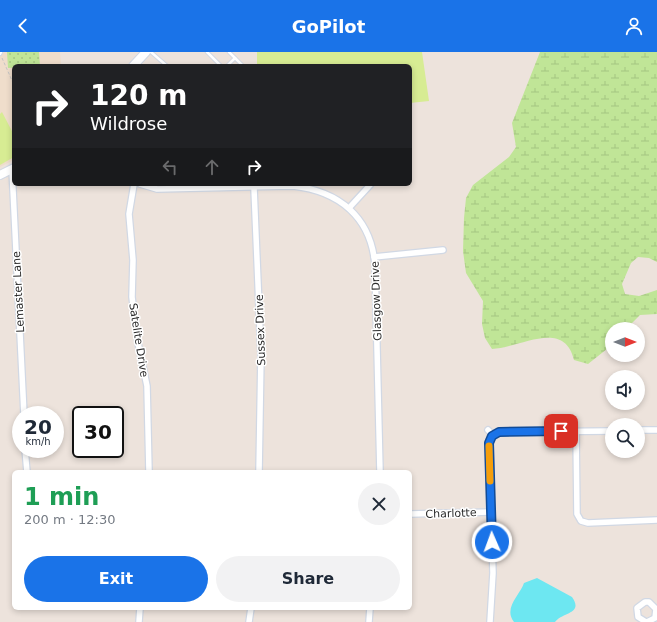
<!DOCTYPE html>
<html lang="en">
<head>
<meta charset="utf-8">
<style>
	:root { --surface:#fff; --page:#f2f2f3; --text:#1f2937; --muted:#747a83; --accent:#1a73e8 }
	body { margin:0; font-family:"DejaVu Sans",sans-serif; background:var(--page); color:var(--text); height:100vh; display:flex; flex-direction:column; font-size:15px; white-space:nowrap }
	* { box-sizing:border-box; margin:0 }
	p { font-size:13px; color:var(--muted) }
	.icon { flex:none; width:22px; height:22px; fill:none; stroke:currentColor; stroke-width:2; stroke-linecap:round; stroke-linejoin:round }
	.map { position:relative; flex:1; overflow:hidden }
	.sheet { position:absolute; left:12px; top:418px; width:400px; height:140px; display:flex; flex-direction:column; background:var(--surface); border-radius:6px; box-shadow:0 2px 6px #0003 }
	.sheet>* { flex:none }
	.guide { position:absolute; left:12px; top:12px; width:400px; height:122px; border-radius:6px; box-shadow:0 2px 6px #0003; background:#202124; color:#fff; overflow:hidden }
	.needle { width:26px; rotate:90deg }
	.tools { position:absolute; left:605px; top:270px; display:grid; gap:8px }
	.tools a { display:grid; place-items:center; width:40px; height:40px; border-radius:50%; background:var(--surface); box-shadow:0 2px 6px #0003; font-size:20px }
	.speed { position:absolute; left:12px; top:354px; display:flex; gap:8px; font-size:20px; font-weight:700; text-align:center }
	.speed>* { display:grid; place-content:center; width:52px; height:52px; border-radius:50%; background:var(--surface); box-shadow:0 2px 6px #0003; line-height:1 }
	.speed small { font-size:10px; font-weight:400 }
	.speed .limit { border:2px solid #111; border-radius:6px; background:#fff; color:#111 }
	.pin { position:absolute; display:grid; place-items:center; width:34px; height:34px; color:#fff; margin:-17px; border-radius:8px; box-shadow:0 2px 6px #0006 }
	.me { position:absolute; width:44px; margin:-22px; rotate:358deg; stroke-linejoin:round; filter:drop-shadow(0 0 3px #0008) }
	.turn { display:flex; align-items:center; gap:14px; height:84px; padding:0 12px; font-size:18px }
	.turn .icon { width:52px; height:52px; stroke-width:2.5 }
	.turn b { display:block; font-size:28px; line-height:34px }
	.lanes { display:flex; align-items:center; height:38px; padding:0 12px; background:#0003; justify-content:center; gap:20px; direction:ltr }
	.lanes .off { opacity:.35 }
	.round { display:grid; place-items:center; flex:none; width:42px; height:42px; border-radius:21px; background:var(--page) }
	.headline { display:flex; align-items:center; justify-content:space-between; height:68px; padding:0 12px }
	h1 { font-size:24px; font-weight:800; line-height:30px; color:#1e9e55 }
	.primary-button { display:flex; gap:8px; margin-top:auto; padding:8px 12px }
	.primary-button a { flex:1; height:46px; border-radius:24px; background:var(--accent); color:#fff; font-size:16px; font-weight:800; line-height:46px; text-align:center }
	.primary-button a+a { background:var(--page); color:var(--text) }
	header { display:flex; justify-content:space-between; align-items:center; height:52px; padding:0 12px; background:var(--accent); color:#fff; font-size:18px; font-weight:800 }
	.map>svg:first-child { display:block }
	.education { fill:#efddcb }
	.wetland { fill:url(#wetland-marsh) }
	.park { fill:url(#park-dots) }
	.pitch { fill:#d7ec93 }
	.water { fill:#6de7f1 }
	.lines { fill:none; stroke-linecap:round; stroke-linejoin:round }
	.lane-casing { stroke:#d1d8e4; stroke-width:4.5 }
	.street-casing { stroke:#d1d8e4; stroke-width:8 }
	.secondary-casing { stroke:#d1d8e4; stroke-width:10 }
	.path { stroke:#c4c4c4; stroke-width:1; stroke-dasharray:3 2; stroke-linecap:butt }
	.lane { stroke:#fff; stroke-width:2.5 }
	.street { stroke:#fff; stroke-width:5.5 }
	.secondary { stroke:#fff; stroke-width:8 }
	.route-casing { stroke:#114b97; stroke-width:10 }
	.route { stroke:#1a73e8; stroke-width:7 }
	.slow { stroke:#f59e0b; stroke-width:7 }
	.labels { text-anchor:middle; stroke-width:3; stroke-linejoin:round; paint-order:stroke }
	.street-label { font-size:11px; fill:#2b2b2b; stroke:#fff }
</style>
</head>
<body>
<header><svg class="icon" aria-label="back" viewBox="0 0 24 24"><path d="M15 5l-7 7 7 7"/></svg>GoPilot<svg class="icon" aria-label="person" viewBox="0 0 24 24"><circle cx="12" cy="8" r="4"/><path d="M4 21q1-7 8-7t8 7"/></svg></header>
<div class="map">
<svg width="657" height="570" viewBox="0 0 657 570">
	<defs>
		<pattern id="wetland-marsh" width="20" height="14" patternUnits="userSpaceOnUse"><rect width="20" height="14" fill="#c0e597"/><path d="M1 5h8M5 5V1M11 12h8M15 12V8" fill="none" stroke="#a5c582"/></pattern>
		<pattern id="park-dots" width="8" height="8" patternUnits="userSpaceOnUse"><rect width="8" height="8" fill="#c0e597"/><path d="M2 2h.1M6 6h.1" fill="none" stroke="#a5c582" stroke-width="1.8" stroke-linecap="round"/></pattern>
	</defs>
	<rect width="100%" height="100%" fill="#ede3dc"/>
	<polygon class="education" points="0,0 60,0 61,14 14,14 14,108 0,115"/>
	<path class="wetland" d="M540,0h117v210l-8,-4 -11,-1 -7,6 -9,21 3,10 14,2 18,-6v24l-17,1 -14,14h-14v16l-24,19 -14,-4c-10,-42 -54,-12 -82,-11l-7,-11 -3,-14 1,-23 -17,-28 -3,-22 1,-33 2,-20 7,-13 36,-28 7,-10 -4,-24z"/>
	<polygon class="park" points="7,0 39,0 40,14 8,16"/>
	<g class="pitch">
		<polygon points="257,0 422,0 429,49 410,51 410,14 257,14"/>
		<polygon points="2,60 14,83 14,105 0,113 0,62"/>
	</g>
	<path class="water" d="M537,526l35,19c12,17 -10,15 -17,25h-41c-11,-14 6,-27 10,-39z"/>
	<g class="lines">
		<defs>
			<g id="lane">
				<polyline points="151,0 167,14"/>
				<polyline points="207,0 221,14"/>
				<polyline points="229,0 235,6"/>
				<polyline points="0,2 1,0"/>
				<polyline points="227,14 235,6 243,14"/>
			</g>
			<g id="street">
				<polyline points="12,117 24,363"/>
				<polyline points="134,132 129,162 133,208 132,245 138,291 147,334 149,420"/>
				<path d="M140,132l17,5 136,-3c46,5 78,31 82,79l5,207"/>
				<polyline points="254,136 261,303 259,420"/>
				<polyline points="349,156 371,132"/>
				<polyline points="374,205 443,198"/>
				<polyline points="488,378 493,383"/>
				<polyline points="638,378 657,378"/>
				<polyline points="576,379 577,462 581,469 588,471 657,468"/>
				<polyline points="25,397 27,420"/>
				<polyline points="410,462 491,460"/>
				<polyline points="139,570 140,556"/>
				<polyline points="249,570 251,556"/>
				<polyline points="369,570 370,556"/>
				<polyline points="490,570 493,521 489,391 492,384 499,380 612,379"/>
				<polyline points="646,570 638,565 637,556 645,550 649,550 656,557 655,566 647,570"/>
			</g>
			<g id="secondary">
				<polyline points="133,14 146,0"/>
				<polyline points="0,123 14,116"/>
			</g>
		</defs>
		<use href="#lane" class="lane-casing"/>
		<use href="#street" class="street-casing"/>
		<use href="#secondary" class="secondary-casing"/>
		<polyline class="path" points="2,6 14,33"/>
		<use href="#lane" class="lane"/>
		<use href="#street" class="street"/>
		<use href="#secondary" class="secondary"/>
	</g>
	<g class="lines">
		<defs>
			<polyline id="route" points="492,490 489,391 492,384 499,380 561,379"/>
		</defs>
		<use href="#route" class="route-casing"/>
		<use href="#route" class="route"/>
		<polyline class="slow" points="489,394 490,429"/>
	</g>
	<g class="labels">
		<g class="street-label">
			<text transform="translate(18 240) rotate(-93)" y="4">Lemaster Lane</text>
			<text transform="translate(376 249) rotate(-92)" y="4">Glasgow Drive</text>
			<text transform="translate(260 278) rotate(-92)" y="4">Sussex Drive</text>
			<text transform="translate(139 288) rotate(81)" y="4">Satelite Drive</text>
			<text transform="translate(451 461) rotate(-2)" y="4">Charlotte</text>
		</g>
	</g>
</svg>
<div class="tools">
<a><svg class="needle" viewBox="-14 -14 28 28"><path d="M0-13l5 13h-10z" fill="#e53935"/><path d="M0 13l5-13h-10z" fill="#747a83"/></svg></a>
<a><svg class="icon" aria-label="sound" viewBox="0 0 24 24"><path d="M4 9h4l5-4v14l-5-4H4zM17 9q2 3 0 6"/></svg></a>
<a><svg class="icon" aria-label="search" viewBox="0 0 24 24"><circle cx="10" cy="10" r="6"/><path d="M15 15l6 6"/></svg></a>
</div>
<div class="speed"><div>20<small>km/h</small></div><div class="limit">30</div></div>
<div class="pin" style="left:561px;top:379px;background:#d93025"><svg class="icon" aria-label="arrive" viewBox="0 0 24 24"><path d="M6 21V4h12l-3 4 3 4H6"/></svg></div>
<svg class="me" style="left:492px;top:490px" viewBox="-20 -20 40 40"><circle r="17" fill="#1a73e8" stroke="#fff" stroke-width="3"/><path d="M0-11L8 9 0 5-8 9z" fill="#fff"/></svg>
<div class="guide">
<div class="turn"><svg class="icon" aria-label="right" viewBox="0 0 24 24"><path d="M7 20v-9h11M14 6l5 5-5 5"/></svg><div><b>120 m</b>Wildrose</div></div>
<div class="lanes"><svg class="icon off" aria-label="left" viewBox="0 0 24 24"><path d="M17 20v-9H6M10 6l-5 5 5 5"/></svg><svg class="icon off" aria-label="ahead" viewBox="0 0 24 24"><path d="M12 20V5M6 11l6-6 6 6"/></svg><svg class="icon" aria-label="right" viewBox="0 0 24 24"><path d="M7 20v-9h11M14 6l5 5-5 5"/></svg></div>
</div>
<section class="sheet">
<div class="headline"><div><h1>1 min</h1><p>200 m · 12:30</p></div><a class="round"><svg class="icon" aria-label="close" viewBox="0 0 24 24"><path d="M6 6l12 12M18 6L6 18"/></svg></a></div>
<div class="primary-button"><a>Exit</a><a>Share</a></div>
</section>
</div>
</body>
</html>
